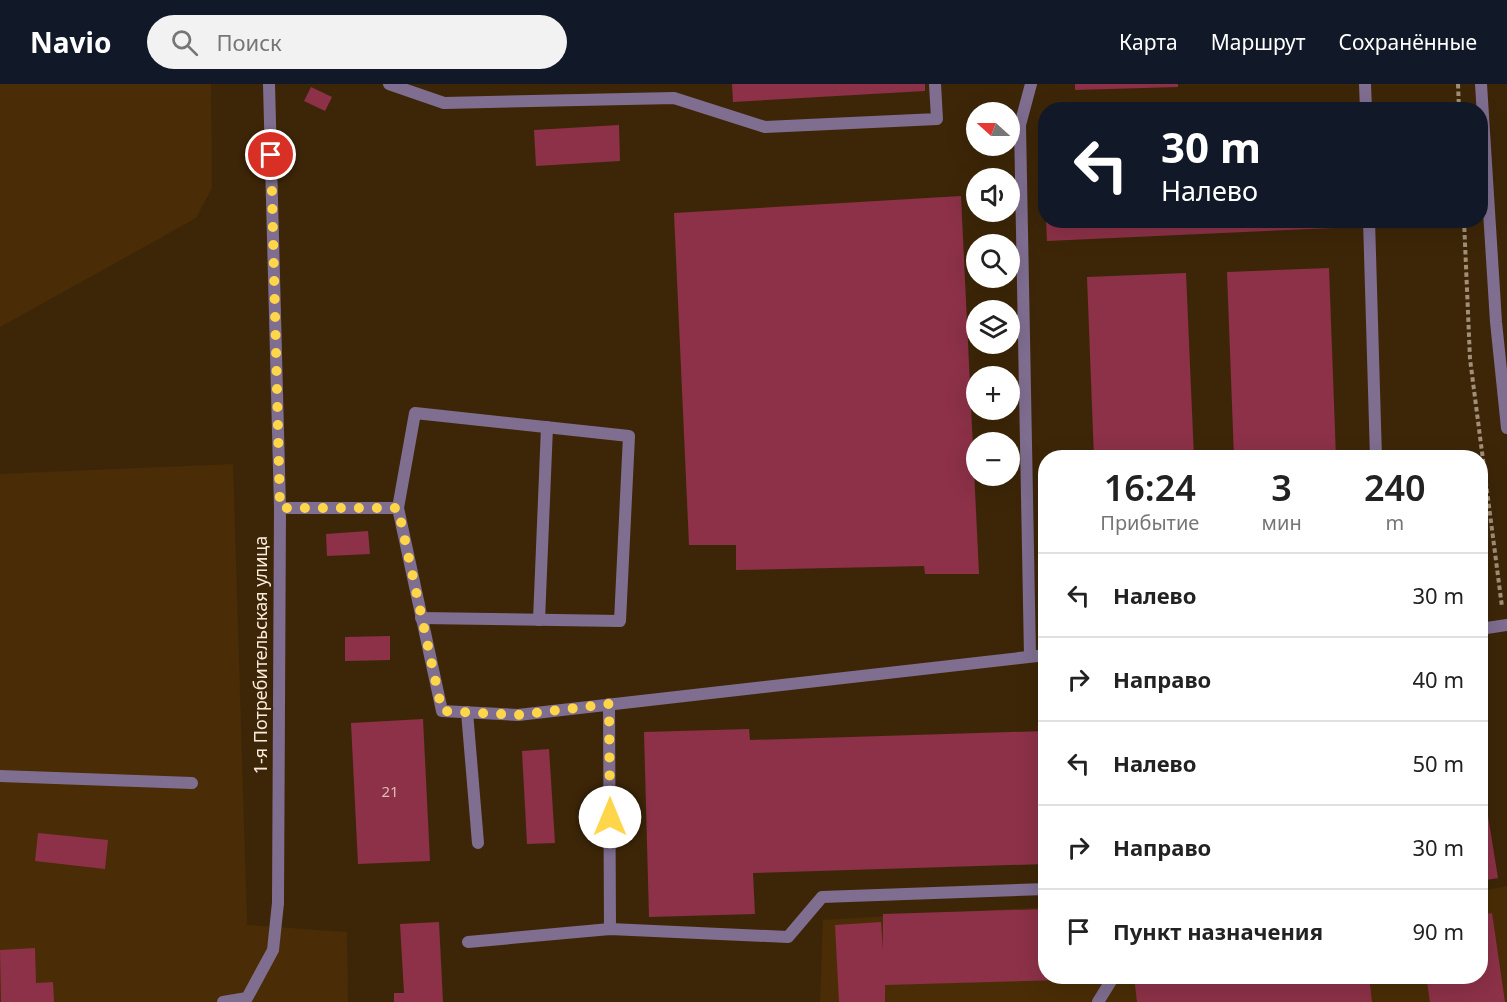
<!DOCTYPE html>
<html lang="ru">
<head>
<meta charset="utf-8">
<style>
	:root { --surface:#fff; --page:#f2f2f2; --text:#222; --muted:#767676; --line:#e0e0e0; --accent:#111827 }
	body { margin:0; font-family:"Noto Sans",sans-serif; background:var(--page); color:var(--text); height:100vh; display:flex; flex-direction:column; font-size:22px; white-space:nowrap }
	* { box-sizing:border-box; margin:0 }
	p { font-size:20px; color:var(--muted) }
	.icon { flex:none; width:33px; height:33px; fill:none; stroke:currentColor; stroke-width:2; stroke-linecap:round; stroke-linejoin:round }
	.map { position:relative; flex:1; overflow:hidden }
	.drawer { position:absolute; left:1038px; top:366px; width:450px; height:534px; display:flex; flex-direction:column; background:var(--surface); border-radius:24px; box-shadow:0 6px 24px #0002 }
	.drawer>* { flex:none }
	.hud { position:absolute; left:1038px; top:18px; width:450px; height:126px; border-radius:24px; box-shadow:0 6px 24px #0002; background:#111827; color:#fff; overflow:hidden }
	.needle { width:39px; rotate:291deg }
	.buttons { position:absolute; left:966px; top:18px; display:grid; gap:12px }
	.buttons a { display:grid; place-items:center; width:54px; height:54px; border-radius:50%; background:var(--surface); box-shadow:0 6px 24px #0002; font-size:30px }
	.pin { position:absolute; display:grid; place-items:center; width:51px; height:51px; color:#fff; margin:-26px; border:3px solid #fff; border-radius:50%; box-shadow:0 2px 6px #0007 }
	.me { position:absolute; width:66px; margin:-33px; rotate:0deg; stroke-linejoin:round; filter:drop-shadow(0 0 4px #0008) }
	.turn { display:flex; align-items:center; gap:21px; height:126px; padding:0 24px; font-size:27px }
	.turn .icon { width:78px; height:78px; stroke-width:2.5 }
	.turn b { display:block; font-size:42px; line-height:51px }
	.eta { display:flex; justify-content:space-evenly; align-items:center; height:102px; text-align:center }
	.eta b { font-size:36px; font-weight:600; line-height:42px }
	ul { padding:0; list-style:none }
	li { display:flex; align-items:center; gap:18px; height:84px; padding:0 24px; border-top:2px solid var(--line) }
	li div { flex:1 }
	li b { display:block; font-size:22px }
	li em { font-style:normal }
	header { display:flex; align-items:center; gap:36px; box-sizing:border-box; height:84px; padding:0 30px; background:var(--accent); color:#fff }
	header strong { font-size:28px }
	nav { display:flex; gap:33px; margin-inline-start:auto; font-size:21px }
	.search { width:420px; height:54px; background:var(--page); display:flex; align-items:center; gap:15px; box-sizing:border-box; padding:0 21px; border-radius:33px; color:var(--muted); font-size:22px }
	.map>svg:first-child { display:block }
	.built { fill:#4a2d06 }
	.building { fill:#8c3148 }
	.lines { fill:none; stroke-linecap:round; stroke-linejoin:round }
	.path { stroke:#a28f78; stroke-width:4; stroke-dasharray:4.5 3; stroke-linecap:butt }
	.service { stroke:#7f6e90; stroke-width:12 }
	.minor { stroke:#7f6e90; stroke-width:12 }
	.tertiary { stroke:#7f6e90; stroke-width:12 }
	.route { stroke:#ffd54a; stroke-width:10; stroke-dasharray:0 18 }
	.labels { text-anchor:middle; stroke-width:4.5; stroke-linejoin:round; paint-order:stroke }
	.number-label { font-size:15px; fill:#debcb5 }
	.street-label { font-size:18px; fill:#faead9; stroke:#3d2608 }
</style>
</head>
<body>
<header>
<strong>Navio</strong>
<div class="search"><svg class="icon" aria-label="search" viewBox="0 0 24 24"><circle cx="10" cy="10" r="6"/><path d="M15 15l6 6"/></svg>Поиск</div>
<nav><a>Карта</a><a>Маршрут</a><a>Сохранённые</a></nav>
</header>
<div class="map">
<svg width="1507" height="918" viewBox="0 0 1507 918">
	<rect width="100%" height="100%" fill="#3d2608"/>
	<g class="built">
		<polygon points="0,0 211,0 212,104 196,134 0,243"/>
		<polygon points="233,380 247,841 347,848 348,918 0,918 0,390"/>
		<polygon points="1507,802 1507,918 820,918 823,836 1045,823 1046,892 1480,892 1481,807"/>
	</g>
	<g class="building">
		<polygon points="732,0 925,0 925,7 733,18"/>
		<polygon points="1075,0 1178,0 1178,3 1075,6"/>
		<polygon points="311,3 332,13 325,27 304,17"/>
		<polygon points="619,41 620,77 536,82 534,46"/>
		<polygon points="961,112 979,490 925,490 924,482 736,486 736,461 689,461 674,129"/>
		<polygon points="1046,136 1355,136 1355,143 1047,157"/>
		<polygon points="1329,184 1336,374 1234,374 1227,188"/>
		<polygon points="1186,189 1194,374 1094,374 1087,193"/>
		<polygon points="368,447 370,470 327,472 326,450"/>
		<polygon points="390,552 390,576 345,577 345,553"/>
		<polygon points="423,635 430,777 358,780 351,639"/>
		<polygon points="749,645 750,656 1046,647 1046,780 753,789 755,830 649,833 644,648"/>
		<polygon points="549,665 555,759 527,760 522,667"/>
		<polygon points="1480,695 1482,695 1498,794 1480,797"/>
		<polygon points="38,749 108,756 105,785 35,777"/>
		<polygon points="1046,825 1046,892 1097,892 1097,895 885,901 885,918 839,918 835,841 881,838 883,866 883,830"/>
		<polygon points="1492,829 1505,918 1430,918 1426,892 1480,892 1480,831"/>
		<polygon points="439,838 443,918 394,918 394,909 404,909 400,840"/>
		<polygon points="35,864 36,899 53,898 54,918 1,918 0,866"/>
		<polygon points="1134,892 1369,892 1372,918 1137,918"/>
	</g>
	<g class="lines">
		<g class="path">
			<polyline points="1458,0 1459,26"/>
			<polyline points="1464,136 1470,275 1502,523"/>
		</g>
		<g class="service">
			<polyline points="389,0 444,19 674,14 765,43 937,35 935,0"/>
			<polyline points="1365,0 1366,26"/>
			<polyline points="1369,136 1376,374"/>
			<polyline points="280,424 398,424 442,627 518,631 1046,571"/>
			<polyline points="398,424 415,329 629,352 620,537 421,534"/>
			<polyline points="539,536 547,343"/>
			<polyline points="1480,545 1507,541"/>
			<polyline points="1030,572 1020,41 1031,0"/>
			<polyline points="609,620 610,845"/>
			<polyline points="467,628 478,759"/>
			<polyline points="0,692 192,699"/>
			<polyline points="468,858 610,845 788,853 822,813 1046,805"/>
			<polyline points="223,918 247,914 273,866 278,819"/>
			<polyline points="1098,918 1114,892"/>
		</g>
		<polyline class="minor" points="269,0 280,424 278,819"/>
		<polyline class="tertiary" points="1481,0 1496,238 1507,344"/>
	</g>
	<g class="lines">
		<polyline class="route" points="271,71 280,424 398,424 442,627 518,631 609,620 610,733"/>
	</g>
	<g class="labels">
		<g class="number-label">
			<text x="390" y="713">21</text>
		</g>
		<g class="street-label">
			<text transform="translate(261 571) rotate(-90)" y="6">1-я Потребительская улица</text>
		</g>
	</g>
</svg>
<div class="buttons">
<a><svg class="needle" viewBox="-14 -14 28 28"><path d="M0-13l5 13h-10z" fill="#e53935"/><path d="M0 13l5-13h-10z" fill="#767676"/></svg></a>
<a><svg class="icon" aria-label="sound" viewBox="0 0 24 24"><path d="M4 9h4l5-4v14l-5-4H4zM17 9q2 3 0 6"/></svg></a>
<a><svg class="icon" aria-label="search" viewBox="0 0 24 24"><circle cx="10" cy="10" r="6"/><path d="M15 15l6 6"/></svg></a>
<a><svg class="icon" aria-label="layers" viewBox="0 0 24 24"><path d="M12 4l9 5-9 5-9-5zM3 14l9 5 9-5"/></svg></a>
<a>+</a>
<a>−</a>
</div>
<div class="pin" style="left:271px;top:71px;background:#d93025"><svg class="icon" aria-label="arrive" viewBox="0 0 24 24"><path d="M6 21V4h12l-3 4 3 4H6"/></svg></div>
<svg class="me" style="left:610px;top:733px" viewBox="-20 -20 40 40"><circle r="19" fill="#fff"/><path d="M0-13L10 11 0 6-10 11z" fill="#ffd54a"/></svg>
<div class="hud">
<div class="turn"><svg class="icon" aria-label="left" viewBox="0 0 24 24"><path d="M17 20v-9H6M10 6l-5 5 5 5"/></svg><div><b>30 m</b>Налево</div></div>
</div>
<section class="drawer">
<div class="eta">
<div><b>16:24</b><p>Прибытие</p></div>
<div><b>3</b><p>мин</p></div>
<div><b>240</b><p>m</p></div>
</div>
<ul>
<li><svg class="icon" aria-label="left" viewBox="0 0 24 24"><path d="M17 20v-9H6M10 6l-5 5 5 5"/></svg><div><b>Налево</b></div><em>30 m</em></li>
<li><svg class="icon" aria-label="right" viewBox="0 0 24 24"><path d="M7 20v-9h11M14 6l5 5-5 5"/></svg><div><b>Направо</b></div><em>40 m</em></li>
<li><svg class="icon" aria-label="left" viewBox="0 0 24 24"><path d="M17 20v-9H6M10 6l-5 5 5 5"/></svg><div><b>Налево</b></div><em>50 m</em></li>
<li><svg class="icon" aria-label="right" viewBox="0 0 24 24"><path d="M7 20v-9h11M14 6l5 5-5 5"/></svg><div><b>Направо</b></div><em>30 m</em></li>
<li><svg class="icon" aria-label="arrive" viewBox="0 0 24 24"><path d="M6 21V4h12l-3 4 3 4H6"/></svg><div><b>Пункт назначения</b></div><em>90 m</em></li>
</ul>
</section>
</div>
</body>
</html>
